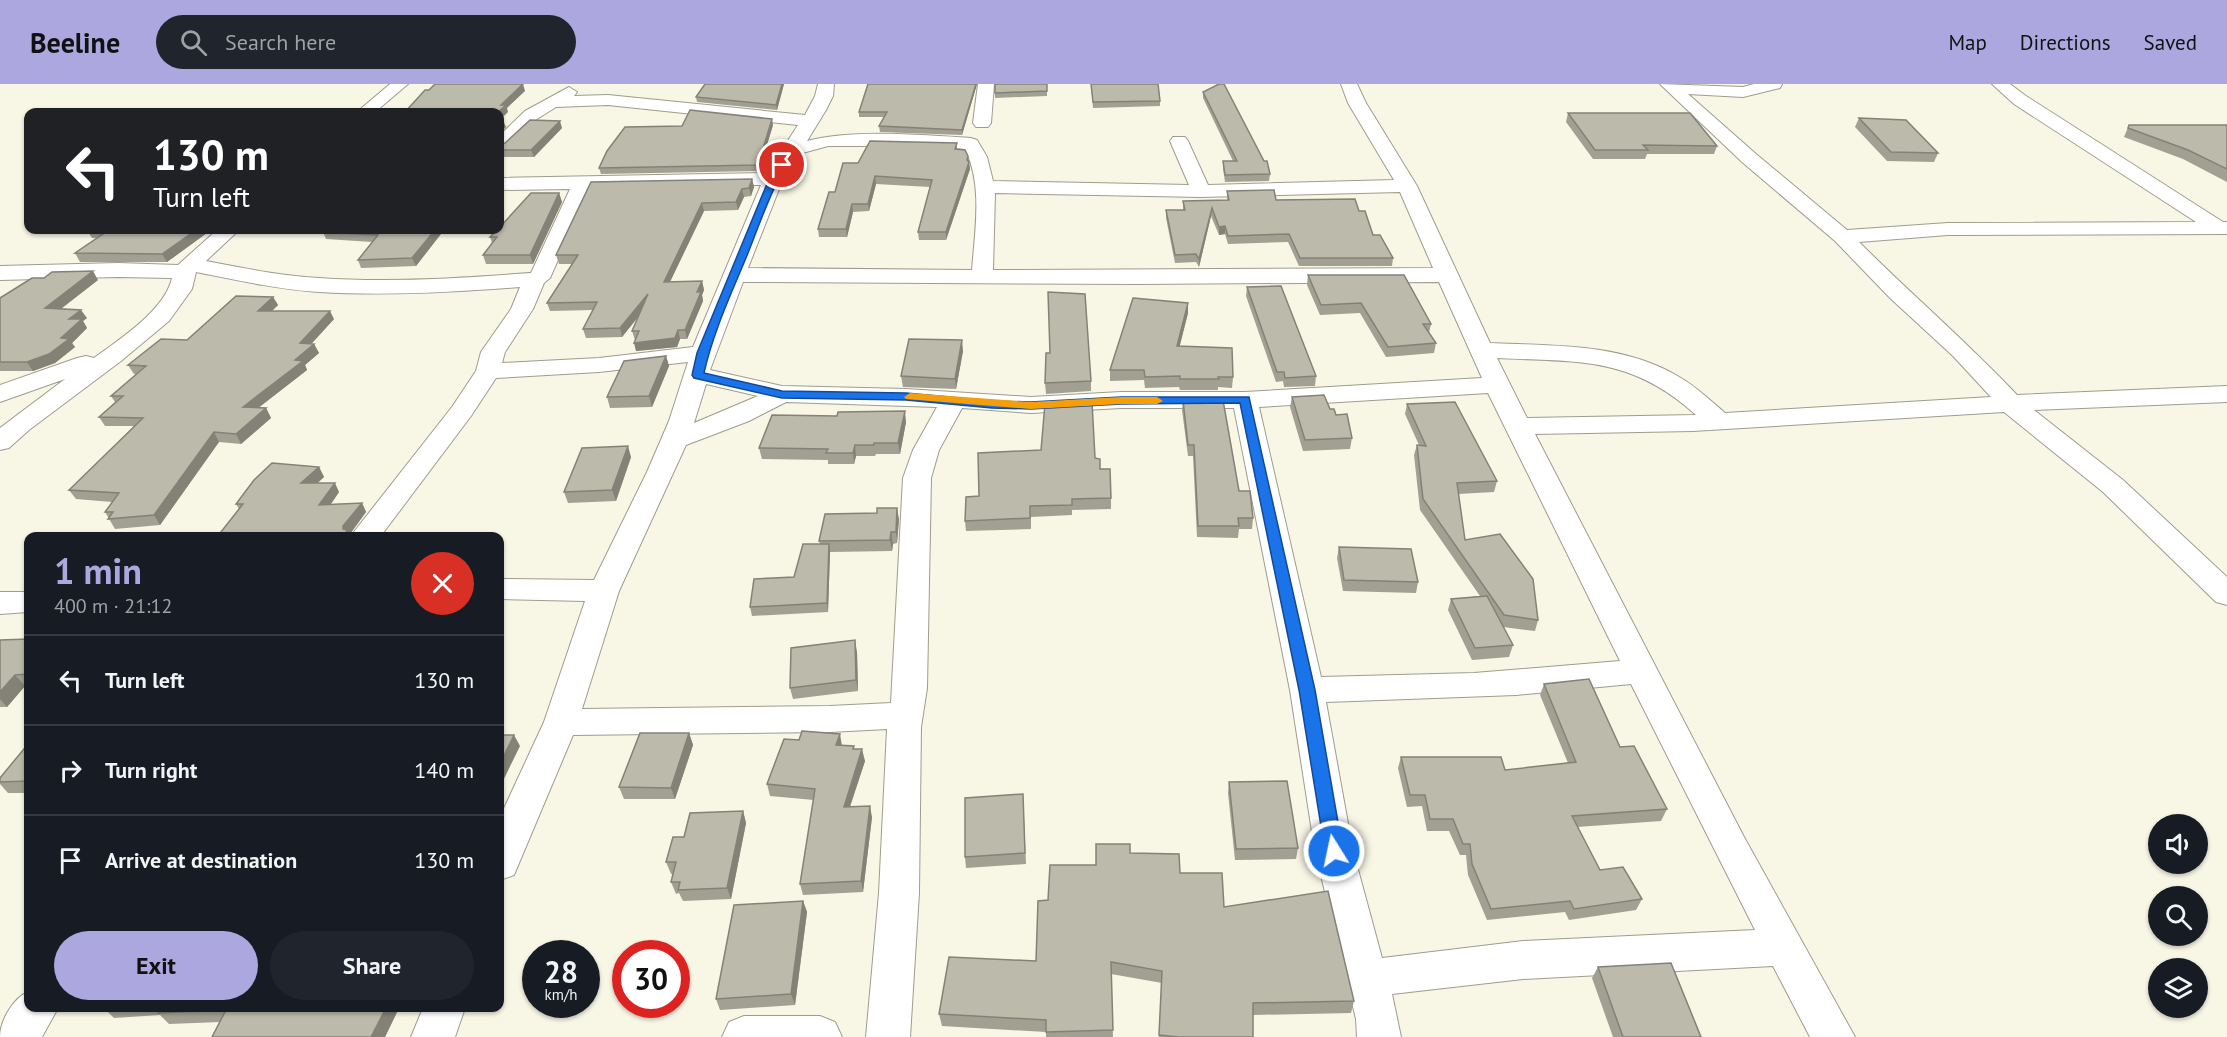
<!DOCTYPE html>
<html lang="en">
<head>
<meta charset="utf-8">
<style>
	:root { --surface:#171b24; --page:#20242c; --text:#f1f3f6; --muted:#9ea1a6; --line:#363941; --accent:#aca7df }
	body { margin:0; font-family:"PT Sans",sans-serif; background:var(--page); color:var(--text); height:100vh; display:flex; flex-direction:column; font-size:22px; white-space:nowrap }
	* { box-sizing:border-box; margin:0 }
	p { font-size:20px; color:var(--muted) }
	.icon { flex:none; width:33px; height:33px; fill:none; stroke:currentColor; stroke-width:2; stroke-linecap:round; stroke-linejoin:round }
	.map { position:relative; flex:1; overflow:hidden }
	.sheet { position:absolute; left:24px; top:448px; width:480px; height:480px; display:flex; flex-direction:column; background:var(--surface); border-radius:12px; box-shadow:0 2px 4px #0004 }
	.sheet>* { flex:none }
	.top-card { position:absolute; left:24px; top:24px; width:480px; height:126px; border-radius:12px; box-shadow:0 2px 4px #0004; background:#202124; color:#fff; overflow:hidden }
	.tools { position:absolute; left:2148px; top:730px; display:grid; gap:12px }
	.tools a { display:grid; place-items:center; width:60px; height:60px; border-radius:50%; background:var(--surface); box-shadow:0 2px 4px #0004; font-size:30px }
	.speed { position:absolute; left:522px; top:856px; display:flex; gap:12px; font-size:30px; font-weight:700; text-align:center }
	.speed>* { display:grid; place-content:center; width:78px; height:78px; border-radius:50%; background:var(--surface); box-shadow:0 2px 4px #0004; line-height:1 }
	.speed small { font-size:15px; font-weight:400 }
	.speed .limit { border:9px solid #d22; background:#fff; color:#111 }
	.pin { position:absolute; display:grid; place-items:center; width:51px; height:51px; color:#fff; margin:-26px; border:3px solid #fff; border-radius:50%; box-shadow:0 2px 6px #0007 }
	.me { position:absolute; width:66px; margin:-33px; rotate:350deg; stroke-linejoin:round; filter:drop-shadow(0 0 4px #0008) }
	.turn { display:flex; align-items:center; gap:21px; height:126px; padding:0 30px; font-size:27px }
	.turn .icon { width:78px; height:78px; stroke-width:2.5 }
	.turn b { display:block; font-size:42px; line-height:51px }
	.round { display:grid; place-items:center; flex:none; width:63px; height:63px; border-radius:32px; background:var(--page) }
	.head { display:flex; align-items:center; justify-content:space-between; height:102px; padding:0 30px }
	h1 { font-size:36px; font-weight:800; line-height:45px; color:var(--accent) }
	.cta { display:flex; gap:12px; margin-top:auto; padding:12px 30px }
	.cta a { flex:1; height:69px; border-radius:36px; background:var(--accent); color:#111; font-size:24px; font-weight:800; line-height:69px; text-align:center }
	.cta a+a { background:var(--page); color:var(--text) }
	ul { padding:0; list-style:none }
	li { display:flex; align-items:center; gap:18px; height:90px; padding:0 30px; border-top:2px solid var(--line) }
	li div { flex:1 }
	li b { display:block; font-size:22px }
	li em { font-style:normal }
	header { display:flex; align-items:center; gap:36px; box-sizing:border-box; height:84px; padding:0 30px; background:var(--accent); color:#111 }
	header strong { font-size:28px }
	nav { display:flex; gap:33px; margin-inline-start:auto; font-size:21px }
	.search { width:420px; height:54px; background:var(--page); display:flex; align-items:center; gap:15px; box-sizing:border-box; padding:0 21px; border-radius:33px; color:var(--muted); font-size:22px }
	.map>svg:first-child { display:block }
	.lines { fill:none; stroke-linecap:round; stroke-linejoin:round }
	.street-casing { stroke:#9e9d8d; stroke-width:2 }
	.street { fill:#fff; fill-rule:evenodd }
	.wall { fill:#a2a092 }
	.shaded-wall { fill:#848277 }
	.building { fill:#bcbaaa; stroke:#848277; stroke-width:1.5 }
	.route { fill:#1a73e8; stroke:#114b97; stroke-width:1.5 }
	.slow { fill:#f59e0b }
</style>
</head>
<body>
<header>
<strong>Beeline</strong>
<div class="search"><svg class="icon" aria-label="search" viewBox="0 0 24 24"><circle cx="10" cy="10" r="6"/><path d="M15 15l6 6"/></svg>Search here</div>
<nav><a>Map</a><a>Directions</a><a>Saved</a></nav>
</header>
<div class="map">
<svg width="2227" height="953" viewBox="0 0 2227 953">
	<rect width="100%" height="100%" fill="#f8f6e5"/>
	<g class="lines">
		<defs>
			<g id="street">
				<polygon points="390,0 408,0 375,28 357,28"/>
				<path d="M818,0h16l-1,12 -7,14 -19,31c48,-12 114,-6 164,-3l6,2 10,17 6,24 196,4 -19,-44 3,-4h12l3,4 20,44 186,-5 -46,-77 -7,-19h16l9,19 51,83 73,157c62,3 128,0 184,31 19,10 35,25 51,39l266,-16 -38,-41 -63,-58 -55,-57 -93,-79 -82,-78 83,3 11,-3h28l-2,4 -37,9 -55,-3 68,60 91,76 101,-7 248,-1 -182,-118 -22,-20h18l16,12 197,126h4v12l-279,1 -89,7c52,52 108,100 158,153l210,-9v16l-193,8 89,70 104,97v28l-11,-3 -113,-110 -99,-80 -311,19 -158,3 209,403 111,200h-45l-37,-71 -250,13 -131,15 9,43h-44l-1,-18 -41,-168 -25,-161 -56,-282h-113l-90,5 -69,-5 -23,42 -8,28 -4,210 -6,39 -2,166 -9,144h-44l13,-144 8,-164 -57,3 -257,3 -59,140 -14,5v-63l44,-95 41,-121 -85,-2v-20l94,1 53,-108 22,-51 19,-59 -89,10 -103,6 -25,38 -91,121h-30l102,-130 24,-36 5,-19 30,-43 9,-22c-66,5 -134,9 -202,5 -41,-3 -82,-12 -122,-20l-4,17 -23,32 -48,40 -92,69 -20,18 -9,2v-22l65,-49 -65,23v-17l77,-27 9,-2 8,2c26,-19 71,-48 78,-80l-54,-1 -118,3v-14l118,-3 60,2 39,-35h22l-33,31c37,7 75,15 113,17 71,5 141,0 212,-5l39,-84 -70,1v-12l267,-5 31,-48 -190,-20 -52,2 -19,12 -31,30 -6,1v-15l25,-24 44,-24 8,5 -3,4 34,-1 197,20 10,-19zM828,62h101l36,3c18,35 10,82 7,121l-224,-2 35,-89 16,-25zM674,101h87l-68,162 -94,11 -97,5 3,-11 28,-43 11,-26 6,-5 40,-90zM1400,108l33,76 -440,2 2,-77 206,4zM743,198l396,2 300,-2 43,96 -237,14h-124l-90,5 -125,-8 -124,-3 -72,-16zM1497,274c81,4 134,-2 199,57l-169,3zM706,300l52,12 -64,27zM1488,309l132,268 -146,12 -153,4 -62,-270zM786,318l151,5 -24,43 -10,28 -12,225 -61,3 -248,3 37,-118 67,-146 63,-24zM1631,600l124,246 -232,11 -141,17 -29,-107 -27,-149 190,-7z"/>
				<polygon points="978,0 994,0 991,39 988,43 976,43 973,39"/>
				<polygon points="0,508 28,508 28,528 0,530"/>
				<path d="M28,908v16h30l-16,29h-42c0,-16 13,-39 28,-45z"/>
				<polygon points="423,924 465,924 455,953 411,953"/>
				<polygon points="744,932 820,932 835,938 842,953 722,953 729,938"/>
			</g>
		</defs>
		<use href="#street" class="street-casing"/>
		<use href="#street" class="street"/>
	</g>
	<g class="wall">
		<polygon points="705,0 784,0 777,26 697,18 696,13"/>
		<polygon points="977,0 962,51 880,48 879,42 884,33 859,33 859,28"/>
		<polygon points="1047,0 1047,12 995,14 995,9"/>
		<polygon points="1091,0 1160,17 1160,22 1093,24"/>
		<polygon points="1203,8 1270,90 1269,97 1225,98 1223,84 1223,77 1233,77 1203,14"/>
		<polygon points="1568,29 1717,62 1714,70 1647,70 1645,75 1593,75 1566,38"/>
		<polygon points="1859,34 1938,69 1934,78 1887,77 1855,43"/>
		<polygon points="773,41 759,87 601,90 599,84 682,42"/>
		<polygon points="2129,41 2227,41 2227,98 2183,75 2124,53"/>
		<polygon points="562,44 534,73 500,73 500,66 505,59"/>
		<polygon points="957,59 957,66 969,78 970,85 946,156 919,156 918,148 930,103 876,100 869,127 853,128 847,153 819,153 818,145 835,108 858,79"/>
		<polygon points="752,95 754,103 751,112 744,113 738,126 704,127 670,198 702,197 704,206 702,211 703,217 687,255 680,255 677,263 636,267 635,256 632,247 638,233 622,253 586,254 583,245 593,226 550,227 547,219 572,180 559,180 556,171"/>
		<polygon points="1227,107 1276,116 1359,127 1373,151 1393,174 1392,182 1299,182 1288,158 1228,160 1225,150 1219,151 1211,132 1199,183 1196,178 1175,179 1166,134 1166,126 1183,126 1183,117 1227,116"/>
		<polygon points="559,109 562,118 533,180 486,180 483,171 492,159 490,153"/>
		<polygon points="87,146 211,146 167,178 80,178 75,169 97,154 92,154"/>
		<polygon points="325,146 444,146 416,182 361,184 358,176 372,158 326,155 323,148"/>
		<polygon points="1308,191 1431,240 1429,249 1436,259 1434,269 1386,273 1360,229 1320,231 1307,201"/>
		<polygon points="98,196 61,225 87,234 83,237 87,244 72,259 75,263 55,279 33,287 0,287 0,214"/>
		<polygon points="1247,203 1316,292 1315,302 1284,303 1283,297 1276,298 1246,212"/>
		<polygon points="273,213 278,221 272,227 334,235 311,260 314,260 319,269 305,281 307,286 258,324 266,324 271,334 241,360 219,358 160,441 115,445 105,428 112,418 76,415 69,406 134,342 105,342 99,333 115,318 111,312 136,290 134,290 128,281 187,256"/>
		<polygon points="1188,229 1179,263 1233,293 1232,304 1218,303 1218,306 1180,306 1179,303 1145,304 1144,296 1110,297 1110,286"/>
		<polygon points="963,267 956,305 903,303 901,292"/>
		<polygon points="666,272 669,282 652,323 610,324 607,313"/>
		<polygon points="1091,297 1091,307 1046,310 1045,299"/>
		<polygon points="1292,313 1330,325 1336,331 1352,354 1350,365 1303,367 1290,323"/>
		<polygon points="1183,316 1239,407 1253,434 1252,445 1239,445 1238,454 1197,453 1193,372 1188,372 1182,326"/>
		<polygon points="1407,320 1497,397 1494,408 1458,410 1465,456 1538,536 1535,547 1503,543 1513,561 1509,573 1472,576 1448,526 1451,515 1480,512 1420,426 1414,371 1417,361 1419,361 1405,330"/>
		<polygon points="906,338 900,370 876,370 875,372 856,372 854,380 828,380 828,376 762,375 759,364"/>
		<polygon points="631,373 616,417 568,419 564,408"/>
		<polygon points="1095,374 1111,414 1111,425 1072,426 1072,431 1031,433 1031,445 966,447 965,437 979,412"/>
		<polygon points="319,383 324,393 317,399 339,408 331,420 362,419 366,428 350,450 351,453 217,453 239,425 236,420"/>
		<polygon points="899,435 897,459 893,460 892,467 830,468 828,528 752,532 750,523 794,493 820,460 819,457"/>
		<polygon points="1339,463 1418,498 1416,509 1343,507 1337,474"/>
		<polygon points="28,555 28,602 25,602 7,623 0,623 0,556"/>
		<polygon points="857,568 858,607 793,615 790,604"/>
		<polygon points="1544,600 1620,663 1667,725 1661,737 1577,743 1600,786 1642,815 1636,826 1569,836 1565,828 1487,836 1468,791 1466,771 1460,771 1449,747 1427,747 1422,722 1407,723 1398,684 1401,673 1505,686 1568,679 1540,611"/>
		<polygon points="689,649 693,661 675,715 624,715 619,703"/>
		<polygon points="28,660 28,709 8,709 0,700 0,694"/>
		<polygon points="842,661 855,665 865,677 850,723 872,733 863,808 803,811 800,800 814,716 770,712 767,700"/>
		<polygon points="1229,698 1298,764 1296,775 1235,776 1228,709"/>
		<polygon points="1023,710 1026,780 966,784 965,773"/>
		<polygon points="743,727 746,739 731,815 683,817 679,809 676,810 671,798 674,790 671,790 666,778 684,753"/>
		<polygon points="1130,769 1180,789 1224,823 1354,917 1351,929 1253,931 1253,953 1159,953 1162,899 1111,890 1113,953 1046,953 1046,948 942,942 939,930 1036,877 1048,816 1096,781"/>
		<polygon points="803,817 807,828 795,921 720,926 716,915"/>
		<polygon points="1598,883 1701,953 1613,953 1592,894"/>
		<polygon points="104,924 399,924 385,953 220,938 169,940 160,931 114,934"/>
	</g>
	<g class="shaded-wall">
		<polygon points="523,0 525,7 507,24 508,28 500,36 500,28 498,28 501,21"/>
		<polygon points="782,0 784,0 777,26 776,21"/>
		<polygon points="976,0 977,0 962,51 962,46"/>
		<polygon points="772,35 773,41 759,87 758,81"/>
		<polygon points="503,36 506,43 500,49 500,40"/>
		<polygon points="560,37 562,44 534,73 531,66"/>
		<polygon points="968,72 970,85 946,156 946,148"/>
		<polygon points="875,92 876,100 869,127 868,120"/>
		<polygon points="752,95 754,103 751,112 749,104"/>
		<polygon points="742,105 744,113 738,126 736,118"/>
		<polygon points="559,109 562,118 533,180 530,171"/>
		<polygon points="702,119 704,127 666,206 664,198"/>
		<polygon points="852,120 853,128 847,153 846,145"/>
		<polygon points="1212,124 1211,132 1199,183 1199,175"/>
		<polygon points="1225,142 1225,150 1219,151 1219,143"/>
		<polygon points="196,146 211,146 167,178 162,170"/>
		<polygon points="435,146 444,146 416,182 412,174"/>
		<polygon points="93,187 98,196 50,233 45,224"/>
		<polygon points="702,197 704,206 702,211 703,217 687,255 685,246 697,208"/>
		<polygon points="648,210 650,218 622,253 620,244"/>
		<polygon points="273,213 278,221 262,236 258,227"/>
		<polygon points="1188,219 1188,229 1177,273 1177,262"/>
		<polygon points="81,226 87,234 83,237 87,244 72,259 75,263 55,279 33,287 27,278 69,235"/>
		<polygon points="330,227 334,235 304,268 300,259"/>
		<polygon points="678,246 680,255 677,263 636,267 634,259"/>
		<polygon points="962,256 963,267 956,305 955,295"/>
		<polygon points="314,260 319,269 305,281 307,286 248,332 243,323 295,276"/>
		<polygon points="666,272 669,282 652,323 649,312"/>
		<polygon points="266,324 271,334 241,360 236,350"/>
		<polygon points="905,327 906,338 900,370 898,359"/>
		<polygon points="214,348 219,358 160,441 154,431"/>
		<polygon points="855,361 856,372 854,380 853,369"/>
		<polygon points="628,362 631,373 616,417 612,406"/>
		<polygon points="319,383 324,393 307,409 301,399"/>
		<polygon points="335,399 339,408 324,430 319,421"/>
		<polygon points="362,419 366,428 350,450 351,453 343,453 343,442"/>
		<polygon points="897,424 899,435 897,459 896,448"/>
		<polygon points="891,448 893,460 892,467 890,456"/>
		<polygon points="829,460 830,469 828,528 827,519"/>
		<polygon points="855,556 857,568 858,607 856,596"/>
		<polygon points="15,591 25,602 7,623 0,615 0,608"/>
		<polygon points="689,649 693,661 675,715 671,704"/>
		<polygon points="840,650 842,662 836,661"/>
		<polygon points="514,651 520,662 500,703 500,680"/>
		<polygon points="862,665 865,677 846,734 844,723"/>
		<polygon points="870,722 872,733 863,808 861,797"/>
		<polygon points="743,727 746,739 731,815 727,804"/>
		<polygon points="803,817 807,828 795,921 791,910"/>
		<polygon points="386,924 399,924 385,953 371,953"/>
	</g>
	<g class="building">
		<polygon points="435,0 523,0 501,21 506,21 498,28 405,28 425,6 429,6"/>
		<polygon points="705,0 782,0 776,21 696,13"/>
		<polygon points="868,0 976,0 962,46 879,42 887,28 859,28"/>
		<polygon points="995,0 1047,0 1047,7 995,9"/>
		<polygon points="1091,0 1158,0 1160,17 1093,18"/>
		<polygon points="1219,0 1224,0 1264,77 1267,77 1270,90 1225,91 1223,77 1237,77 1203,8"/>
		<polygon points="690,26 772,35 758,81 599,84 607,67 625,43 682,42"/>
		<polygon points="1568,29 1690,29 1717,62 1643,61 1648,66 1595,66"/>
		<polygon points="1859,34 1906,36 1938,69 1891,68"/>
		<polygon points="530,36 560,37 531,66 500,66 500,60 505,59"/>
		<polygon points="2129,41 2227,41 2227,85 2188,66 2128,44"/>
		<polygon points="870,57 957,59 955,65 965,66 968,72 967,76 969,78 946,148 918,148 932,96 875,92 868,120 852,120 846,145 818,145 829,108 835,108 843,79 858,79"/>
		<polygon points="752,95 749,104 742,105 736,118 702,119 664,198 702,197 697,208 701,208 685,246 678,246 675,254 634,259 639,247 632,247 648,210 620,244 583,245 597,218 547,219 578,171 556,171 591,98"/>
		<polygon points="1274,106 1276,116 1355,115 1359,127 1365,127 1373,151 1380,151 1393,174 1300,174 1289,150 1228,152 1225,142 1219,143 1212,124 1199,175 1196,170 1175,171 1166,126 1185,126 1183,117 1229,116 1227,107"/>
		<polygon points="531,109 559,109 530,171 483,171 497,153 490,153 497,146 500,146 500,143"/>
		<polygon points="109,146 196,146 162,170 75,169"/>
		<polygon points="325,146 435,146 412,174 358,176 378,151 323,148"/>
		<polygon points="93,187 45,224 81,226 69,235 82,235 61,254 69,255 49,270 27,278 0,278 0,214 32,194 44,194 52,188"/>
		<polygon points="1308,191 1404,191 1431,240 1423,240 1436,259 1388,263 1361,219 1321,221"/>
		<polygon points="1281,202 1316,292 1285,294 1284,288 1277,288 1247,203"/>
		<polygon points="1048,208 1085,210 1091,297 1045,299 1046,269 1050,269"/>
		<polygon points="236,212 273,213 258,227 330,227 300,259 314,260 295,276 303,277 243,323 266,324 236,350 214,348 154,431 108,435 113,428 105,428 119,409 69,406 143,334 99,333 123,312 111,312 146,282 128,281 161,255 187,256"/>
		<polygon points="1133,214 1188,219 1177,262 1232,264 1233,293 1218,293 1219,295 1180,295 1180,292 1145,293 1144,286 1110,286"/>
		<polygon points="909,255 962,256 955,295 901,292"/>
		<polygon points="666,272 649,312 607,313 624,277"/>
		<polygon points="1324,311 1330,325 1334,325 1336,331 1347,330 1352,354 1305,356 1292,313"/>
		<polygon points="1183,316 1223,316 1239,407 1250,407 1253,434 1238,434 1239,442 1198,442 1194,361 1188,361"/>
		<polygon points="1092,318 1095,374 1100,375 1100,385 1110,385 1111,414 1072,415 1072,421 1030,422 1030,434 965,437 966,413 979,412 978,369 1041,366 1045,320"/>
		<polygon points="1455,318 1497,397 1457,399 1465,456 1500,450 1533,495 1538,536 1504,531 1423,415 1417,361 1426,362 1407,320"/>
		<polygon points="905,327 898,359 874,359 874,361 855,361 853,369 826,369 828,365 759,364 772,331 837,332 838,328"/>
		<polygon points="628,362 612,406 564,408 582,364"/>
		<polygon points="272,379 319,383 301,399 335,399 319,421 362,419 343,442 343,445 347,446 343,453 217,453 243,420 236,420 254,396"/>
		<polygon points="877,424 897,424 896,448 891,448 890,456 819,457 825,430 877,429"/>
		<polygon points="803,460 829,460 827,519 750,523 754,495 794,493"/>
		<polygon points="1339,463 1411,465 1418,498 1344,496"/>
		<polygon points="1487,512 1513,561 1475,564 1451,515"/>
		<polygon points="28,555 28,590 15,591 0,608 0,556"/>
		<polygon points="855,556 856,596 790,604 791,564"/>
		<polygon points="1589,595 1620,663 1634,662 1667,725 1572,732 1600,786 1623,783 1642,815 1574,825 1570,817 1491,825 1472,780 1470,760 1463,760 1453,735 1430,735 1425,711 1410,711 1401,673 1501,673 1505,686 1576,678 1544,600"/>
		<polygon points="802,647 840,650 836,661 854,662 853,665 862,665 844,723 870,722 861,797 800,800 815,705 767,700 784,655 799,656"/>
		<polygon points="640,649 689,649 671,704 619,703"/>
		<polygon points="500,651 514,651 500,680"/>
		<polygon points="28,660 28,697 0,698 0,694"/>
		<polygon points="1287,697 1298,764 1236,765 1229,698"/>
		<polygon points="1023,710 1025,769 965,773 965,714"/>
		<polygon points="743,727 727,804 678,806 680,798 671,798 676,778 666,778 673,753 684,753 690,729"/>
		<polygon points="1096,760 1130,760 1130,769 1179,770 1180,789 1222,789 1224,823 1328,807 1354,917 1253,919 1253,953 1179,953 1159,951 1162,887 1111,878 1113,946 1046,948 1046,936 939,930 949,873 1036,877 1038,817 1048,816 1050,781 1096,781"/>
		<polygon points="803,817 791,910 716,915 734,821"/>
		<polygon points="1671,879 1701,953 1623,953 1598,883"/>
		<polygon points="161,924 386,924 371,953 212,953 226,926 158,929"/>
	</g>
	<path class="route" d="M779,79l7,2c-16,27 -26,58 -38,88 -16,39 -35,79 -44,120l78,18 124,2 86,8 39,1 90,-5h128l66,293 28,161 -3,6 -6,2 -6,-2 -3,-6 -26,-161 -59,-287 -119,1 -90,5 -39,-1 -86,-8 -124,-2 -88,-20 -2,-3 5,-22 72,-174z"/>
	<polygon class="slow" points="910,309 1031,318 1121,313 1157,313 1163,317 1157,320 1121,320 1031,325 906,315 904,313"/>
</svg>
<div class="tools">
<a><svg class="icon" aria-label="sound" viewBox="0 0 24 24"><path d="M4 9h4l5-4v14l-5-4H4zM17 9q2 3 0 6"/></svg></a>
<a><svg class="icon" aria-label="search" viewBox="0 0 24 24"><circle cx="10" cy="10" r="6"/><path d="M15 15l6 6"/></svg></a>
<a><svg class="icon" aria-label="layers" viewBox="0 0 24 24"><path d="M12 4l9 5-9 5-9-5zM3 14l9 5 9-5"/></svg></a>
</div>
<div class="speed"><div>28<small>km/h</small></div><div class="limit">30</div></div>
<div class="pin" style="left:782px;top:81px;background:#d93025"><svg class="icon" aria-label="arrive" viewBox="0 0 24 24"><path d="M6 21V4h12l-3 4 3 4H6"/></svg></div>
<svg class="me" style="left:1334px;top:767px" viewBox="-20 -20 40 40"><circle r="17" fill="#1a73e8" stroke="#fff" stroke-width="3"/><path d="M0-11L8 9 0 5-8 9z" fill="#fff"/></svg>
<div class="top-card">
<div class="turn"><svg class="icon" aria-label="left" viewBox="0 0 24 24"><path d="M17 20v-9H6M10 6l-5 5 5 5"/></svg><div><b>130 m</b>Turn left</div></div>
</div>
<section class="sheet">
<div class="head"><div><h1>1 min</h1><p>400 m · 21:12</p></div><a class="round" style="background:#d93025;color:#fff"><svg class="icon" aria-label="close" viewBox="0 0 24 24"><path d="M6 6l12 12M18 6L6 18"/></svg></a></div>
<ul>
<li><svg class="icon" aria-label="left" viewBox="0 0 24 24"><path d="M17 20v-9H6M10 6l-5 5 5 5"/></svg><div><b>Turn left</b></div><em>130 m</em></li>
<li><svg class="icon" aria-label="right" viewBox="0 0 24 24"><path d="M7 20v-9h11M14 6l5 5-5 5"/></svg><div><b>Turn right</b></div><em>140 m</em></li>
<li><svg class="icon" aria-label="arrive" viewBox="0 0 24 24"><path d="M6 21V4h12l-3 4 3 4H6"/></svg><div><b>Arrive at destination</b></div><em>130 m</em></li>
</ul>
<div class="cta"><a>Exit</a><a>Share</a></div>
</section>
</div>
</body>
</html>
